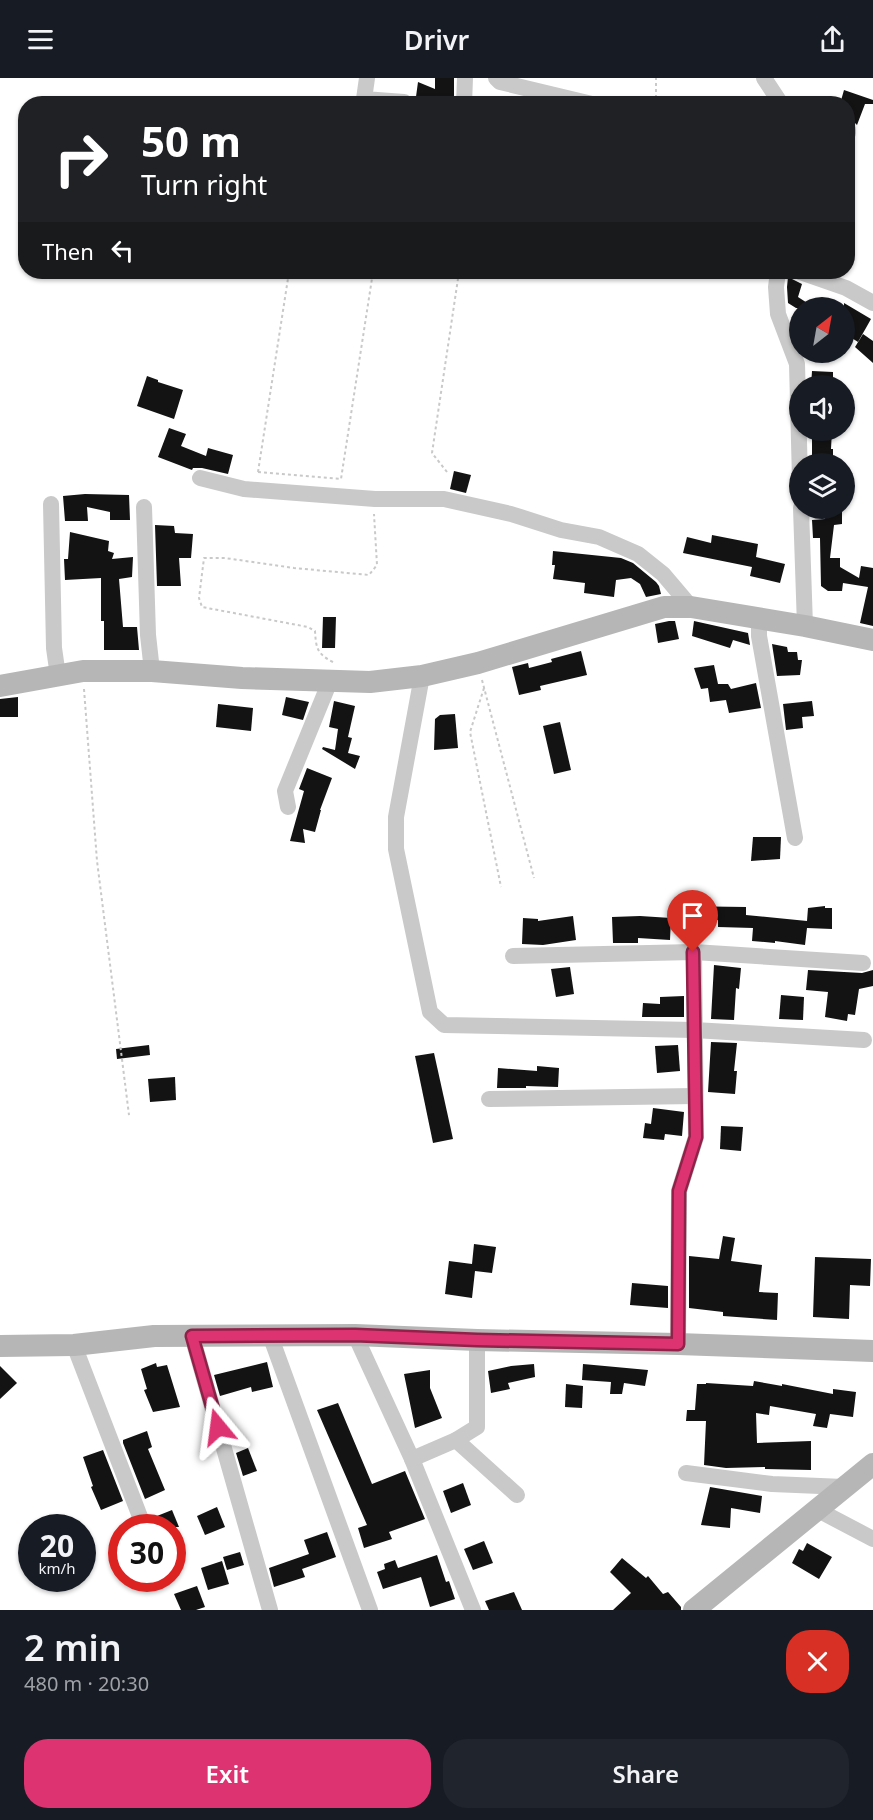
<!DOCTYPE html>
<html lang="en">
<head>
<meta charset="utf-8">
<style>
	:root { --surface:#171b24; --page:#20242c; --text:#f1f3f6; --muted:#9ea1a6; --accent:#dd3471 }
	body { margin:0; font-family:"Noto Sans",sans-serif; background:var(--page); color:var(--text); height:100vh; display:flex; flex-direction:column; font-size:22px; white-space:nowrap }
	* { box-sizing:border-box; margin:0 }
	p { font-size:20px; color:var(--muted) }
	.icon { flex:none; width:33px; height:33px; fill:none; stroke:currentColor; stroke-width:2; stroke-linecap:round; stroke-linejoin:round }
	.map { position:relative; height:1532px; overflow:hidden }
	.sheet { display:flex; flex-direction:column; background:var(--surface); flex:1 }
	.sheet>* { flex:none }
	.guide { position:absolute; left:18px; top:18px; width:837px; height:183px; border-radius:24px; box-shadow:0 2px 4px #0004; background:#202124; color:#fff; overflow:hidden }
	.needle { width:39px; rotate:31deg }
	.fabs { position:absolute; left:789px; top:219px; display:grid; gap:12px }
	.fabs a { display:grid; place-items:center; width:66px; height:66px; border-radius:50%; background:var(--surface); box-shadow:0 2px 4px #0004; font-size:30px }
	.speed { position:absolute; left:18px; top:1436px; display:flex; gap:12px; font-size:30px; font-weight:700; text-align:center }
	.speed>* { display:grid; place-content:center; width:78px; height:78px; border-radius:50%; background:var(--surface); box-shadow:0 2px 4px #0004; line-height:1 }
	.speed small { font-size:15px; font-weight:400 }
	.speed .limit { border:9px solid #d22; background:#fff; color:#111 }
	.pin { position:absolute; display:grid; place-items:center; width:51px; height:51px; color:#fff; margin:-62px -26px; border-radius:50% 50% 50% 0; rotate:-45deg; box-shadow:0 0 6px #0007 }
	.pin .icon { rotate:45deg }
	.me { position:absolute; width:66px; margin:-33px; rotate:344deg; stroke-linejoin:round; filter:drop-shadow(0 0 4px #0008) }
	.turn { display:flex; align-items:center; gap:21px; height:126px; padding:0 24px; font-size:27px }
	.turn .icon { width:78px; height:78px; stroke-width:2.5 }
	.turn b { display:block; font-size:42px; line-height:51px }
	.then { display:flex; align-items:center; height:57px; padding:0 24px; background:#0003; gap:12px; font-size:22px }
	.round { display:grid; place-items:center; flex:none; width:63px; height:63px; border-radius:24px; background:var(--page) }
	.head { display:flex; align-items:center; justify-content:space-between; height:102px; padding:0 24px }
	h1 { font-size:36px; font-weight:600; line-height:45px }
	.button { display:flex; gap:12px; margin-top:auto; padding:12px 24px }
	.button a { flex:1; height:69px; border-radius:24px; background:var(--accent); color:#fff; font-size:24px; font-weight:600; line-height:69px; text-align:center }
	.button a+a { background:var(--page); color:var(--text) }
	header { display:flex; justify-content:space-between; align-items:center; height:78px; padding:0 24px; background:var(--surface); font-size:27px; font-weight:600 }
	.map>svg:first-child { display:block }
	.building { fill:#131313 }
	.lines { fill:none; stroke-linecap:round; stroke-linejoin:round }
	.path { stroke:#c9c9c9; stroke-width:2; stroke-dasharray:3 3; stroke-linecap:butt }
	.street { stroke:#c9c9c9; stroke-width:16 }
	.secondary { stroke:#b6b6b6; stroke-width:22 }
	.route-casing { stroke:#902249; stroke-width:15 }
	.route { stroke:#dd3471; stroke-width:10 }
</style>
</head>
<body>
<header><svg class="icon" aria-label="menu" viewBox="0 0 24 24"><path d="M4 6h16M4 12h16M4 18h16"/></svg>Drivr<svg class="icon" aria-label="share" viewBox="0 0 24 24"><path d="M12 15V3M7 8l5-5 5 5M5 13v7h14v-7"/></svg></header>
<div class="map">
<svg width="873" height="1532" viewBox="0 0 873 1532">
	<rect width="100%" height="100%" fill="#fff"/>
	<g class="building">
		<polygon points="435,0 454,0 454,26 415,26 418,4 435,11"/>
		<polygon points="844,12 873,22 873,26 865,26 857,47 853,43 848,42 848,26 840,26"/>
		<polygon points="788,199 802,206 798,219 815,230 796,230 788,225 787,209"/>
		<polygon points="844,225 871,241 858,264 844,255"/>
		<polygon points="863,256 873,263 873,285 855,269"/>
		<polygon points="812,293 833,294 833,308 811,308"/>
		<polygon points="147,298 158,302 158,304 183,312 174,341 137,328"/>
		<polygon points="169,350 186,356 181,368 206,378 208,370 233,377 228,396 202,390 193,390 192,392 158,379"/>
		<polygon points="812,352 832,352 831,371 833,371 833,386 812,386"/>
		<polygon points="454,393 471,397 466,415 450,411"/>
		<polygon points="85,416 129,417 130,442 110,442 110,434 87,429 88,443 65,443 63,418"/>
		<polygon points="826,433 842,434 842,446 834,447 830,480 840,480 840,489 859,500 861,488 873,490 873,548 860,545 868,509 843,505 842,513 828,513 821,508 820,460 813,460 812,442 825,441"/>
		<polygon points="155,447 174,448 175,455 193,456 191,480 179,480 181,508 157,508"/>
		<polygon points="70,454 109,463 108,473 114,475 112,481 133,479 132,499 119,501 123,549 137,549 139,572 104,572 104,543 101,543 101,500 65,502 64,481 68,481"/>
		<polygon points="712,457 758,466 756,479 785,486 780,505 750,498 752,489 683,475 687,459 711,465"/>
		<polygon points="553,473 621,480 633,485 656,504 659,508 661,516 646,519 640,506 631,500 616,502 614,519 584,515 585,505 553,501 555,487 552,487"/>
		<polygon points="323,539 336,539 335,570 322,570"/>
		<polygon points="669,543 675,543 679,561 658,565 655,546"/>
		<polygon points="694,543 748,555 750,567 733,562 730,570 692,558"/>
		<polygon points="772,566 787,569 788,574 797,574 798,582 802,582 800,597 777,598"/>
		<polygon points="581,573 587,597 540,608 541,612 519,617 512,589 528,585 529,590 552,584 551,581"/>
		<polygon points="714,587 718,606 728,606 731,611 756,605 761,630 729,635 726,622 710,624 708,610 701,611 694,590"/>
		<polygon points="18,619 18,639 0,639 0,621"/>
		<polygon points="286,619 309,624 303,642 282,637"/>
		<polygon points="334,623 355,628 348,659 352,660 348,675 360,678 355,691 322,671 323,669 335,672 338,651 329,649"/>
		<polygon points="812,623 814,638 802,639 803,650 786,652 783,626"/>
		<polygon points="218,626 253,630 251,653 216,649"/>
		<polygon points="455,636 458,670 434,672 435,641 440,637"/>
		<polygon points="560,644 571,692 554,696 543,648"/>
		<polygon points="307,690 332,700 320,732 321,732 315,754 303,751 305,765 290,763 304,713 299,711"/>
		<polygon points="753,759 781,759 780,781 751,783"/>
		<polygon points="676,828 746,829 746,837 807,843 808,830 825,828 825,830 832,830 832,851 807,850 805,867 775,863 775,865 752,863 753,850 718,849 718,842 676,841"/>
		<polygon points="573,838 576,862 543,867 522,866 523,840 538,841 538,843"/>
		<polygon points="640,838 671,840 670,862 638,860 638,865 613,865 612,839"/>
		<polygon points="714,887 741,890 739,911 736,910 734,942 711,941"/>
		<polygon points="570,889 574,916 556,919 551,891"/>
		<polygon points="808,892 862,895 873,892 873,908 859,911 855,937 848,936 847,943 825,939 828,914 806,912"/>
		<polygon points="781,917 804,919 803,942 779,941"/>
		<polygon points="684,918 684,939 642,939 643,925 660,926 660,919"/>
		<polygon points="711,964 737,965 734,993 737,993 735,1016 708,1014"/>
		<polygon points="149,967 150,977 117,981 116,971"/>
		<polygon points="678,967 680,993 657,995 655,968"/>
		<polygon points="434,975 453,1061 433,1065 415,978"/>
		<polygon points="537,988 559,990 558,1009 526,1008 526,1010 497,1010 498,990 537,993"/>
		<polygon points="175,999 176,1022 150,1024 148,1001"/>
		<polygon points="653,1030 684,1034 682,1058 665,1056 664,1062 643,1060 645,1045 651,1046"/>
		<polygon points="721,1048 743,1049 741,1073 720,1071"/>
		<polygon points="723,1158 735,1160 731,1183 762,1187 759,1214 778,1215 777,1242 723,1238 723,1234 689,1230 689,1178 719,1181"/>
		<polygon points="474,1166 496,1169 492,1195 475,1193 472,1220 445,1216 449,1183 472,1186"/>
		<polygon points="815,1179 871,1181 870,1208 850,1207 849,1241 813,1239"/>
		<polygon points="632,1205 668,1208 668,1230 630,1227"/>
		<polygon points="267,1284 273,1309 252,1314 251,1309 220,1318 214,1297"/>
		<polygon points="156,1285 157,1289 167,1287 180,1329 153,1334 144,1312 147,1311 141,1291"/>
		<polygon points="534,1286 535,1299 508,1305 510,1311 491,1315 488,1293 511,1288"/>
		<polygon points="583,1286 648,1292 645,1308 624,1305 622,1316 610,1316 611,1304 582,1302"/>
		<polygon points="0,1288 17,1305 0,1321"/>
		<polygon points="430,1292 430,1310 442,1340 415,1350 404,1296"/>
		<polygon points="754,1303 782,1308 782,1306 833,1316 833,1311 856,1314 853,1339 830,1336 827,1350 813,1348 816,1336 770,1328 769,1337 756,1335 757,1365 811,1363 811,1392 765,1391 765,1389 726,1390 704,1387 706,1343 686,1343 687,1332 695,1332 697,1306 706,1306 706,1305 753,1308"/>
		<polygon points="566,1306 583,1308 582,1330 565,1329"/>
		<polygon points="338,1325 372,1406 405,1393 425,1441 389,1454 392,1461 364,1470 358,1450 367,1447 317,1332"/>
		<polygon points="147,1353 152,1369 148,1371 165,1412 145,1421 123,1365 123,1362"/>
		<polygon points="248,1370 257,1393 243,1398 236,1375"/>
		<polygon points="103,1372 123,1423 101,1432 91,1409 93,1408 83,1379"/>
		<polygon points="463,1405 471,1427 451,1435 443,1413"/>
		<polygon points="710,1409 762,1418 760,1435 731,1430 730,1450 701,1447"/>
		<polygon points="217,1429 225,1449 205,1457 197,1438"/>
		<polygon points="172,1432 179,1449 155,1449 152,1440"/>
		<polygon points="327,1454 336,1479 302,1491 305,1499 274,1509 269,1490 309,1476 304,1462"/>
		<polygon points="484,1463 493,1485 473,1492 464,1471"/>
		<polygon points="807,1465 832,1479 819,1501 792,1485 799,1471 803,1473"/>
		<polygon points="240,1474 244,1487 227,1492 223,1479"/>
		<polygon points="437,1477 446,1504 449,1503 455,1521 430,1529 421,1499 383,1511 377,1494 385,1491 384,1486 395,1482 398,1490"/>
		<polygon points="622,1480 646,1500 648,1498 663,1516 668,1514 681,1529 681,1532 613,1532 631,1515 610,1494"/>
		<polygon points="222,1483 229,1506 208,1512 201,1490"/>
		<polygon points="197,1508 205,1529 196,1532 181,1532 174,1516"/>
		<polygon points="514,1514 522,1532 489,1532 485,1523"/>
	</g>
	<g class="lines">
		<g class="path">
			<polyline points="656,26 656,0"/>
			<polyline points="258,394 341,401 373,194"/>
			<polyline points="258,394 289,194"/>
			<polyline points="447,394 432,375 459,194"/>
			<path d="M333,584c-16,-8 -17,-14 -18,-31l-7,-4 -106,-20 -3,-9 5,-40h21l69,10 75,7 8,-10 -3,-51"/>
			<polyline points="482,602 534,800"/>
			<polyline points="484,610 470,654 501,809"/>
			<polyline points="84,611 97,783 129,1037"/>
		</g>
		<g class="street">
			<polyline points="367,0 364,21 404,24"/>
			<polyline points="496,0 500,4 592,26"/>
			<polyline points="764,0 781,26"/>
			<polyline points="464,26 465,0"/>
			<polyline points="848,55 848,52"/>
			<polyline points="778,194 776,209 778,236 797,286 800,402"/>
			<polyline points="800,194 846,210 873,225"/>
			<polyline points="200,400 244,411 375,421 444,421 511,436 561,452 599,459 638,476 663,496 691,529"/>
			<polyline points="51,426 54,570 58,598"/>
			<polyline points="144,429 148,557 152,593"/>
			<polyline points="801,430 805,548"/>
			<polyline points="759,540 759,558 795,760"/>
			<polyline points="422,598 396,739 396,771 430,934 444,947 694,952 864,962"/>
			<polyline points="288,729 285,713 330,603"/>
			<polyline points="513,878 694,874 863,885"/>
			<polyline points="489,1021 695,1018"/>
			<polyline points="270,1257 370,1532"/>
			<polyline points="355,1257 412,1381 473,1532"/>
			<polyline points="192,1258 270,1532"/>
			<polyline points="678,1266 679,1113 696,1059 694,874"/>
			<polyline points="74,1267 144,1449"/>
			<polyline points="456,1362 477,1349 477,1262"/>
			<polyline points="412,1381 456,1362 517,1417"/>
			<polyline points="686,1395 772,1406 844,1409"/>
			<polyline points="818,1432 873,1461"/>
		</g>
		<g class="secondary">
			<polyline points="0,608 83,593 152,593 242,600 370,604 422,598 478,585 664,529 691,529 805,548 873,562"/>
			<polyline points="0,1268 74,1267 154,1258 355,1257 477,1262 678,1266 873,1273"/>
			<polyline points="694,1532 873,1386"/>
		</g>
	</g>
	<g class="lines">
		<defs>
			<polyline id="route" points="218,1349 192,1258 355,1257 477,1262 678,1266 679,1113 696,1059 693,874"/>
		</defs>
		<use href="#route" class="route-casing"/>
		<use href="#route" class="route"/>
	</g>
</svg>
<div class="fabs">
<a><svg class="needle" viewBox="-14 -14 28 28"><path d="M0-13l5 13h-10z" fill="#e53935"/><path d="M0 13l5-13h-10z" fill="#9ea1a6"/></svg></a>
<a><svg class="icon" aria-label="sound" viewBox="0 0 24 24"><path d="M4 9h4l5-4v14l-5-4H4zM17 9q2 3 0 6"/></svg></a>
<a><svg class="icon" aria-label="layers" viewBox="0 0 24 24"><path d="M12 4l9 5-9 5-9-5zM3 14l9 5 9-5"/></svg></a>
</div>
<div class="speed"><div>20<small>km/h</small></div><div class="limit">30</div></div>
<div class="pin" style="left:693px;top:874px;background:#d93025"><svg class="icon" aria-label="arrive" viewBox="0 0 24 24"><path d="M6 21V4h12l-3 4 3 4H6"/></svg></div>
<svg class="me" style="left:218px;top:1349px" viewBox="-20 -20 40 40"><path d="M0-17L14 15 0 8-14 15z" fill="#dd3471" stroke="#fff" stroke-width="4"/></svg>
<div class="guide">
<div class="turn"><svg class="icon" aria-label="right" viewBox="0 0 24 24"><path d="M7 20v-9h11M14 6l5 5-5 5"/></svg><div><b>50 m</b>Turn right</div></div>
<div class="then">Then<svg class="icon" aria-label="left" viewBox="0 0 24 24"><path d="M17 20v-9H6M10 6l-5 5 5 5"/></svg></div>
</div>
</div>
<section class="sheet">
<div class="head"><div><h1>2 min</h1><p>480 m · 20:30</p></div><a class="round" style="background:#d93025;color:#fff"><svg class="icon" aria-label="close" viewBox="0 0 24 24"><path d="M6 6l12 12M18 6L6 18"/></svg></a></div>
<div class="button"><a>Exit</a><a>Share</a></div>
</section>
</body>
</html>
